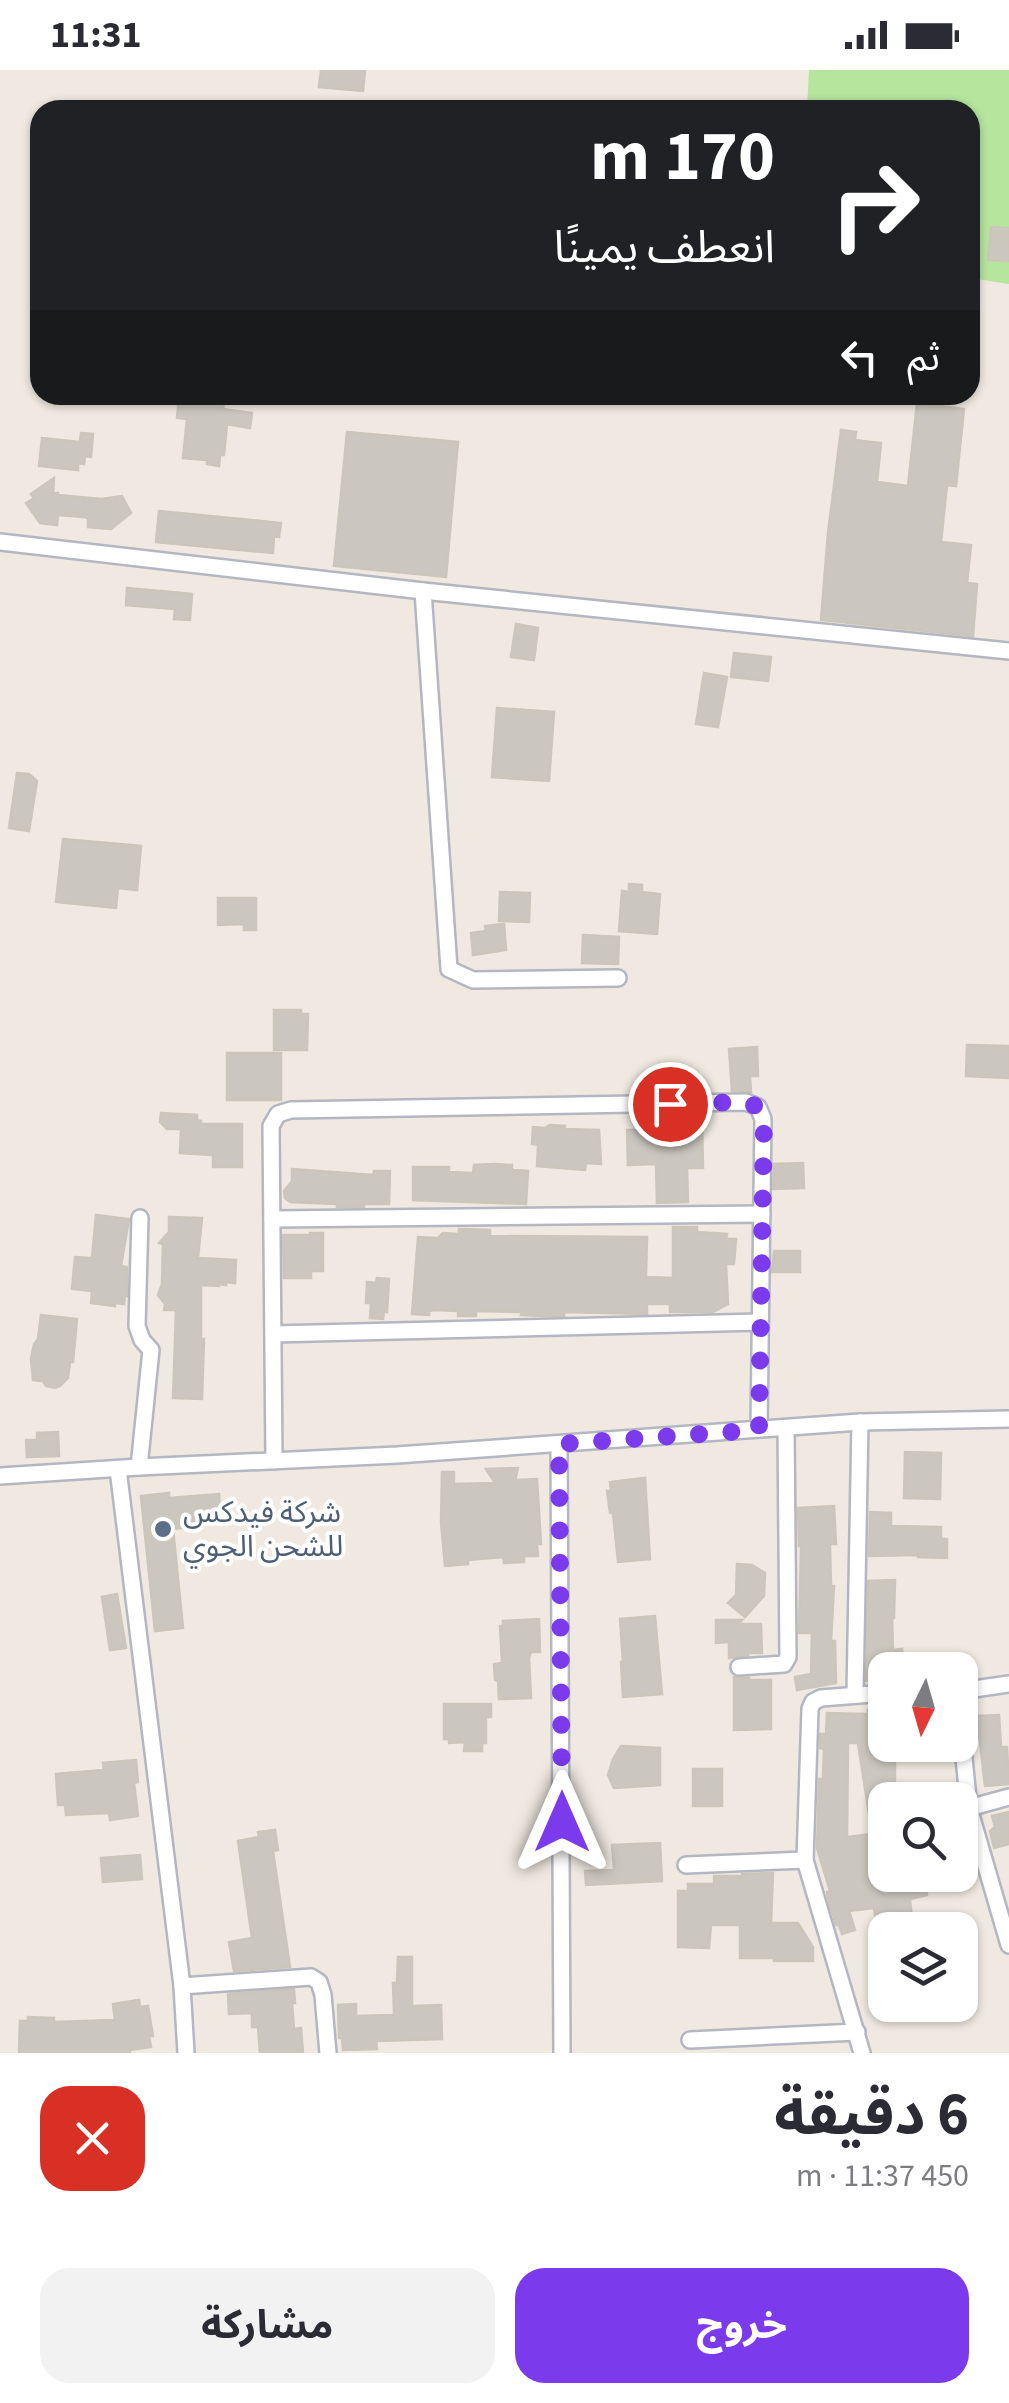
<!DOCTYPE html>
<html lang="ar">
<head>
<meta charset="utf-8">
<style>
	:root { --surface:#fff; --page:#f2f2f3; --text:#2b2b33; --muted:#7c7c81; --accent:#7c3aed }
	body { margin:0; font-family:"Source Sans 3","Noto Sans Arabic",sans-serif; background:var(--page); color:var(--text); direction:rtl; height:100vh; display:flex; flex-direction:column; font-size:38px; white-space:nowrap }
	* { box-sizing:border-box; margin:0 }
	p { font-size:32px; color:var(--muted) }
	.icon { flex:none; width:55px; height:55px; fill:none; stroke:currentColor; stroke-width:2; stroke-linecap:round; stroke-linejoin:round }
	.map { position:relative; height:1983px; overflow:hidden; direction:ltr }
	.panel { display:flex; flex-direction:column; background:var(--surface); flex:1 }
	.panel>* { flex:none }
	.banner { position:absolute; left:30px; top:30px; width:950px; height:305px; border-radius:30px; box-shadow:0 2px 8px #0004; direction:rtl; background:#202124; color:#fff; overflow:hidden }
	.needle { width:65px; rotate:185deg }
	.controls { position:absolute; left:868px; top:1582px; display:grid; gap:20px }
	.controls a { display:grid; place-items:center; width:110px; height:110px; border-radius:20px; background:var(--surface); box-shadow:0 2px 8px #0004; font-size:50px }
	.pin { position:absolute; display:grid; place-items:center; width:85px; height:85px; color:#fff; margin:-42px; border:5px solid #fff; border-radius:50%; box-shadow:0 2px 10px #0007 }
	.me { position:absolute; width:110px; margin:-55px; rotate:0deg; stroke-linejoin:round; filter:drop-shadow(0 0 8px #0008) }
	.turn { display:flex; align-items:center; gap:35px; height:210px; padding:0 40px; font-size:45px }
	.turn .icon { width:130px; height:130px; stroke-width:2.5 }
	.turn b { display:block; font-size:70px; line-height:85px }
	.then { display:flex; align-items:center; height:95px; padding:0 40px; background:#0003; gap:20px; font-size:38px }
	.round { display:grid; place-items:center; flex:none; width:105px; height:105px; border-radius:30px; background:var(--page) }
	.head { display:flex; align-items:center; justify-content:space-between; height:170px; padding:0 40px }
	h1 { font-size:60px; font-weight:700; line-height:75px }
	.action { display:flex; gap:20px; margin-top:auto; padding:20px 40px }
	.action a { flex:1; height:115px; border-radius:30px; background:var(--accent); color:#fff; font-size:40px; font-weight:700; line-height:115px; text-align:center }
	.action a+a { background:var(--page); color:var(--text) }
	.status { display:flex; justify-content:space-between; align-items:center; height:70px; padding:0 50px; background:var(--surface); direction:ltr }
	.status svg { height:28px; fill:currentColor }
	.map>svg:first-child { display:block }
	.green { fill:#b6e59e }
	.building { fill:#cbc7bf; stroke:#cbc5ba; stroke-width:2.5; fill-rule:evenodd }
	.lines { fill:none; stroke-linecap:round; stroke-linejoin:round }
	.minor-casing { stroke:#b4b7c1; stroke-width:20 }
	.minor { stroke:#fff; stroke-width:15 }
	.route { stroke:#7c3aed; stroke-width:18; stroke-dasharray:0 32.4 }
	.service-dot { fill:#5c6f8a; stroke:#fff; stroke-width:4 }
	.labels { text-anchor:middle; stroke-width:8; stroke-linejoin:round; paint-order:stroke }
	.service-label { font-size:30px; fill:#4e5e75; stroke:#fff; text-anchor:start }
</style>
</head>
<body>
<div class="status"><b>11:31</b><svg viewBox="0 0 49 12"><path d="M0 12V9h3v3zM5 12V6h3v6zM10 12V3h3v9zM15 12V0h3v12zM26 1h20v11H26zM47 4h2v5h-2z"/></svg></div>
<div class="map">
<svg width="1009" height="1983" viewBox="0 0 1009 1983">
	<rect width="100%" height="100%" fill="#efe9e1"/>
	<polygon class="green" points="809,0 1009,0 1009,214 970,208 970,40 807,40"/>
	<g class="building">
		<polygon points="321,0 365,0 363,21 319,17"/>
		<polygon points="991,157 1009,158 1009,191 988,190"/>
		<polygon points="179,325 225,325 223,339 252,343 250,358 227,354 224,385 220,385 219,396 207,394 207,390 183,388 187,349 177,348"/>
		<polygon points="917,333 964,339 956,416 947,415 941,472 971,475 967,513 977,514 973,566 821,550 828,463 841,360 856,362 855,370 881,373 877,412 908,416"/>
		<polygon points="347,362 458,372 446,507 334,496"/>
		<polygon points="81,363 93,364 91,387 85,386 84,394 78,393 78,400 39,396 42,368 80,372"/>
		<polygon points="54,408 53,423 58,423 58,425 102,429 122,426 131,443 111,459 88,457 88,448 83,447 58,445 57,455 40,453 26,433 34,428 31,424"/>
		<polygon points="159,441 281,453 279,467 274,466 273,483 156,472"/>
		<polygon points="127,518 192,524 190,550 174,549 175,539 126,535"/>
		<polygon points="516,554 538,558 534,590 511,587"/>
		<polygon points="734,583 771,587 768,611 731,607"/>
		<polygon points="704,603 727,607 718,657 696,654"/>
		<polygon points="497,638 554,642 549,711 492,707"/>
		<polygon points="17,703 29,704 37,711 29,761 9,758"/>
		<polygon points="63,769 141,776 137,820 118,818 116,838 56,832"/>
		<polygon points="629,814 642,815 642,822 660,824 657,864 619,861 622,821 629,822"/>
		<polygon points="500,822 530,823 529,852 499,851"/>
		<polygon points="218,828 256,828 256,860 244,860 244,854 218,855"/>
		<polygon points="504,854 506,880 473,885 471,863 486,861 485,856"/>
		<polygon points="583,865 619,867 618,894 582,893"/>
		<polygon points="274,940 301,940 301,944 308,944 307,980 274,980"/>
		<polygon points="967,975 1009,976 1009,1008 966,1006"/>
		<polygon points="757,977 758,1006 750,1006 751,1022 732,1021 729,979"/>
		<rect x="227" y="983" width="54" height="47"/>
		<polygon points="161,1043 197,1045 197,1050 201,1051 201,1054 242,1054 242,1097 213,1097 213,1085 180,1083 181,1059 167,1059 160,1052"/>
		<polygon points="702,1052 703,1098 687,1098 688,1132 657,1133 656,1094 628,1095 627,1060 670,1059 669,1053"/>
		<polygon points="550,1055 565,1056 564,1059 599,1060 601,1094 586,1093 585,1100 537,1096 538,1075 532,1074 533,1057 545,1058"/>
		<polygon points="803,1093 804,1118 773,1119 774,1094"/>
		<polygon points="495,1094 512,1095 512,1100 528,1101 526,1134 413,1130 413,1097 449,1097 449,1102 473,1103 474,1095"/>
		<polygon points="292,1099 373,1105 374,1101 390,1101 389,1134 364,1134 364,1137 337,1137 337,1134 290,1132 285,1128 284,1121 292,1111"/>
		<polygon points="96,1145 129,1149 121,1196 127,1197 127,1226 125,1225 124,1234 115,1233 115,1236 91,1233 92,1221 72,1219 75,1187 92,1188"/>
		<polygon points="169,1147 202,1148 198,1188 236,1190 235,1213 226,1212 226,1215 219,1214 219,1216 201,1215 201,1269 204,1269 202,1329 173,1328 176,1240 164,1240 165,1234 158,1225 162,1214 163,1174 159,1173 169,1162"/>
		<polygon points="673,1157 697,1157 697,1162 727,1164 726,1169 736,1169 734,1194 726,1194 728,1234 713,1242 670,1242 670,1234 647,1234 647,1244 564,1242 564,1246 548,1246 521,1245 522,1242 476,1241 476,1246 458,1246 458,1241 435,1240 429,1241 429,1245 412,1244 418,1167 438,1168 443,1163 459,1164 459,1159 490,1160 490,1166 647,1167 646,1207 673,1208"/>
		<polygon points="310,1163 323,1163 323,1201 311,1201 311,1208 284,1208 283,1165 310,1165"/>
		<polygon points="774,1181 800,1181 800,1202 772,1202"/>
		<polygon points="377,1208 389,1209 387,1242 384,1241 383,1249 370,1248 371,1233 366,1233 367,1212 376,1213"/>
		<polygon points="41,1245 77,1249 73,1292 70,1292 68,1308 60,1316 55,1318 46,1316 43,1311 33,1310 31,1289 34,1274 38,1269"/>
		<polygon points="58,1362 59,1386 27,1387 26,1370 37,1370 37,1363"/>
		<polygon points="905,1382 941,1383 940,1429 904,1428"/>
		<polygon points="518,1398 515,1410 537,1409 541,1474 537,1474 538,1486 524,1486 524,1492 504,1493 503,1487 468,1490 468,1494 445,1496 441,1452 442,1402 454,1402 454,1414 495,1413 486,1399"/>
		<polygon points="645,1408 650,1489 618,1492 613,1443 610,1443 607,1421 611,1421 610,1412"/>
		<polygon points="169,1423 169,1428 219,1424 220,1440 200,1442 201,1456 173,1459 183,1558 155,1561 141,1426"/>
		<polygon points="834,1436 836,1474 830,1474 831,1516 834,1516 831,1571 835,1571 836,1613 797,1620 795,1607 811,1604 812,1563 799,1563 801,1476 799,1476 798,1438"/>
		<polygon points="870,1442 891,1443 891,1456 941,1457 941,1469 947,1469 947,1488 918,1487 918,1485 869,1486"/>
		<polygon points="737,1494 752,1495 765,1503 764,1526 745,1547 728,1533 736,1525"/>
		<polygon points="895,1510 894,1548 892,1548 893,1580 902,1579 903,1600 885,1600 885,1610 866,1611 868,1511"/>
		<polygon points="117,1524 126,1578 110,1580 102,1527"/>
		<polygon points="655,1546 662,1624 623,1627 621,1592 623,1592 620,1549"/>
		<polygon points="539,1549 540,1582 531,1582 529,1588 531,1628 499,1629 498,1610 495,1610 494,1594 502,1593 500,1556 503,1556 503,1551"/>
		<polygon points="716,1550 742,1550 738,1554 761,1554 762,1583 748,1583 748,1585 729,1588 729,1572 716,1573"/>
		<polygon points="734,1607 749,1608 749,1610 771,1610 771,1659 734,1660"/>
		<polygon points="444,1634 491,1634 491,1647 486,1647 486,1673 482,1673 482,1681 464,1681 465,1672 449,1673 449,1669 444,1669"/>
		<path d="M868,1640h17v35h10v55h-10v75h40l2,20 -17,4 3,31h-36l-3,-22 -25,3 6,19 -13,4 -3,-9h-3l-8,-27 -1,-6 3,-1 -13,-43 2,-69h4l1,-30 -4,-1v-14h6l1,-21 41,1zM848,1673h10l14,91 -25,3z"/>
		<polygon points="999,1645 1001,1677 1007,1677 1009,1714 985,1716 977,1646"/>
		<polygon points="621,1676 660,1678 660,1715 614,1718 608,1705 613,1689"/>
		<polygon points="136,1690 138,1712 134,1713 138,1746 110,1750 109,1743 66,1745 65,1735 58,1735 56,1704 104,1700 103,1693"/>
		<rect x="693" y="1699" width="29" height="37"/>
		<polygon points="1009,1742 1009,1774 994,1778 990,1761 995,1757 992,1746"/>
		<polygon points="275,1760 278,1780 273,1781 290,1897 234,1901 229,1872 252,1868 238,1771 259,1767 258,1762"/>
		<polygon points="660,1773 662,1811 586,1815 585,1801 614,1800 612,1775"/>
		<polygon points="140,1785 142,1809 103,1812 101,1788"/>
		<polygon points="773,1803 771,1853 798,1853 813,1877 813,1891 774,1891 774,1888 740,1888 740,1855 711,1855 709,1878 678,1877 678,1821 688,1821 688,1814 714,1814 714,1806 742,1806 742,1804"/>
		<polygon points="398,1887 412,1887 412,1936 441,1935 442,1969 376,1971 377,1979 343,1980 342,1968 339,1968 338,1935 356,1934 356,1946 394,1945 393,1913 397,1913"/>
		<polygon points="294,1919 295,1933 292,1933 294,1959 301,1958 303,1983 260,1983 258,1957 252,1957 252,1943 229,1944 228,1924"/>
		<polygon points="139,1930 140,1937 148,1936 153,1966 149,1966 151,1977 130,1980 130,1983 19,1983 20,1951 28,1951 28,1947 54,1948 54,1952 115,1950 113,1934"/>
	</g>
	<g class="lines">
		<defs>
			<g id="minor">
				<polyline points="0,472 423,521 1009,581"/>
				<polyline points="423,521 449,899 473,910 618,908"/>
				<polyline points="272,1149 762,1144"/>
				<polyline points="273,1264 760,1252"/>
				<polyline points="559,1374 562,1983"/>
				<polyline points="274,1391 271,1056 278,1044 291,1040 746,1032 758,1037 763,1049 759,1359"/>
				<polyline points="139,1397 151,1280 142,1270 137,1256 140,1148"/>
				<polyline points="118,1399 182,1916 186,1983"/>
				<polyline points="0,1406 139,1397 397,1385 860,1352 1009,1349"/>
				<polyline points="739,1597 784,1594 788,1587 786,1358"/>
				<polyline points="960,1621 1009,1614"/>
				<polyline points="855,1624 860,1352"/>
				<polyline points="960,1648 969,1738 1009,1875"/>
				<polyline points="969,1738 1009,1727"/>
				<polyline points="686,1795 805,1790"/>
				<polyline points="182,1916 311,1907 319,1912 323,1925 328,1983"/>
				<polyline points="690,1970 857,1962"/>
				<polyline points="862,1983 805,1790 810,1639 813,1632 821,1628 885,1623"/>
			</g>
		</defs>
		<use href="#minor" class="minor-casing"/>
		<use href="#minor" class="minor"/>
	</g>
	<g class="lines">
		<polyline class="route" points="562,1752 559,1374 759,1360 764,1049 758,1037 746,1032 670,1034"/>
	</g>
	<circle class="service-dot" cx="163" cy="1459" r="10"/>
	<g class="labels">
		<g class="service-label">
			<text x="183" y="1452">شركة فيدكس<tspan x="183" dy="34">للشحن الجوي</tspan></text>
		</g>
	</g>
</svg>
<div class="controls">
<a><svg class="needle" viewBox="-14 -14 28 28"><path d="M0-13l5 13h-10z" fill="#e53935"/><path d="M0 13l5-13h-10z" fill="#7c7c81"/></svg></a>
<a><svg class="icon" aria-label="search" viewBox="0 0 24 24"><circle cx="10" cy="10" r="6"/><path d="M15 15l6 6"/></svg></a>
<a><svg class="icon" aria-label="layers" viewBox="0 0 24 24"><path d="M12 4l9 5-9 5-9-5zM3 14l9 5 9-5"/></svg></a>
</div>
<div class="pin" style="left:670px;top:1034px;background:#d93025"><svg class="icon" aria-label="arrive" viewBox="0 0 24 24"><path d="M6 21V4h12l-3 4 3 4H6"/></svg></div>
<svg class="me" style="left:562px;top:1752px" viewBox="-20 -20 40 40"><path d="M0-17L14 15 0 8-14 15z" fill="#7c3aed" stroke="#fff" stroke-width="4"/></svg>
<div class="banner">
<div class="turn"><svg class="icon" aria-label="right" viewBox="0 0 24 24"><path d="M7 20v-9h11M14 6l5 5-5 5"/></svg><div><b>170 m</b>انعطف يمينًا</div></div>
<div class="then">ثم<svg class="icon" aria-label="left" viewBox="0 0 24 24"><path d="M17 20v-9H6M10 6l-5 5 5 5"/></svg></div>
</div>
</div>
<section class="panel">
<div class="head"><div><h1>6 دقيقة</h1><p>450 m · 11:37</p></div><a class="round" style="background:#d93025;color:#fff"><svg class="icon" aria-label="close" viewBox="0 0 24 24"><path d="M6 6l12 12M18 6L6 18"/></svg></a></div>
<div class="action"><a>خروج</a><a>مشاركة</a></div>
</section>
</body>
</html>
